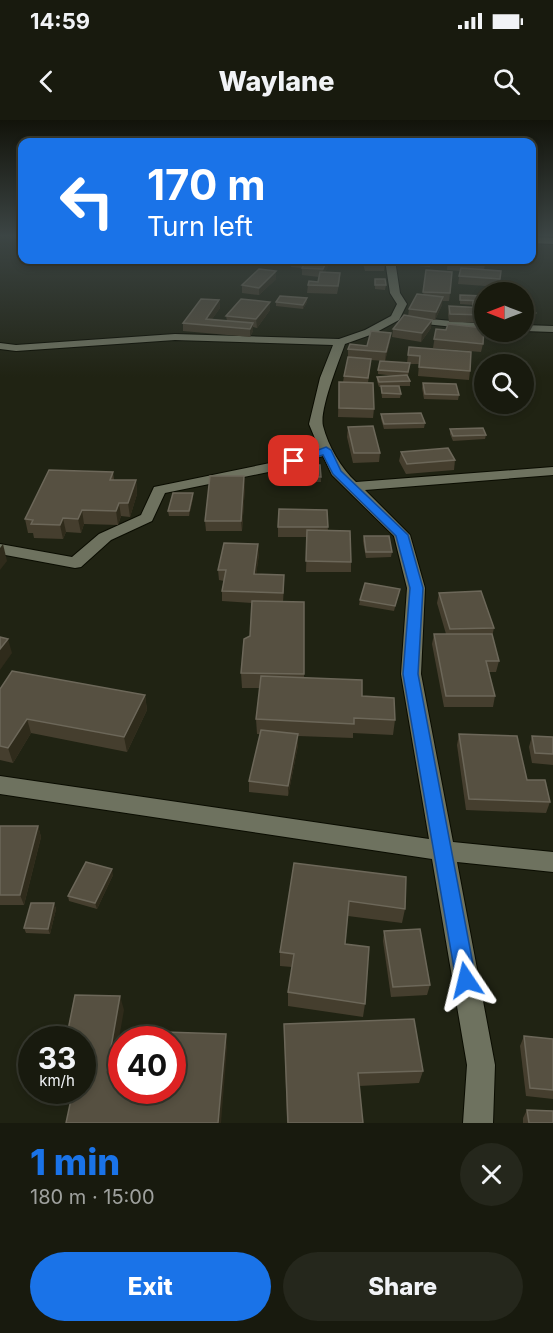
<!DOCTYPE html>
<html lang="en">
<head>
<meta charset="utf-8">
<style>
	:root { --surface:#181a0e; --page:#25271c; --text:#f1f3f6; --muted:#9fa19e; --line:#36382e; --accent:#1a73e8 }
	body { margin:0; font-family:Inter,sans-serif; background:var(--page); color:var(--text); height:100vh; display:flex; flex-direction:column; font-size:22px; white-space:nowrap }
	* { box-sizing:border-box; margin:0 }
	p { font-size:20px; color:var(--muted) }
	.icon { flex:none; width:33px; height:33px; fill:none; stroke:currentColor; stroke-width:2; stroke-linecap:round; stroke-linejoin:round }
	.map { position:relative; height:1003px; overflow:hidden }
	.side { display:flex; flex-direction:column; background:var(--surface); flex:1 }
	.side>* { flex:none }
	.guide { position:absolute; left:18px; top:18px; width:518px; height:126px; border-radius:12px; box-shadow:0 3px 9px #0003,0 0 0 2px var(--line); background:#1a73e8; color:#fff; overflow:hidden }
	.needle { width:39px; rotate:270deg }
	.fabs { position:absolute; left:474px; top:162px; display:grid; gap:12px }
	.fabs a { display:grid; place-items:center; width:60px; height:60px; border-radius:50%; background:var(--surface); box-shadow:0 3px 9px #0003,0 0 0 2px var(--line); font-size:30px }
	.speed { position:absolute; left:18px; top:906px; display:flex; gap:12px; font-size:30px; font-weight:700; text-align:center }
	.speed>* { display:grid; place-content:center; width:78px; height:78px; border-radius:50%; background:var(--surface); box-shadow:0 3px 9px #0003,0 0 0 2px var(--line); line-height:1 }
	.speed small { font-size:15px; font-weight:400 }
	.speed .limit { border:9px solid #d22; background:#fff; color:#111 }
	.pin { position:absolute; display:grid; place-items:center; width:51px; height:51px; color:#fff; margin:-26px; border-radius:12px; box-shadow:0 3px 9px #0006 }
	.me { position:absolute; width:66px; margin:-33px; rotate:350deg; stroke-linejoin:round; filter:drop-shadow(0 0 4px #0008) }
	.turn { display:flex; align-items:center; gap:21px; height:126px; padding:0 30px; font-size:27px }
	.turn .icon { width:78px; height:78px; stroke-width:2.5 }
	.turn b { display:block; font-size:42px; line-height:51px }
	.round { display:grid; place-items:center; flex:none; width:63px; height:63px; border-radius:32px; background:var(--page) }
	.overview { display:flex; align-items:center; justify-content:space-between; height:102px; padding:0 30px }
	h1 { font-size:36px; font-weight:800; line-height:45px; color:var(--accent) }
	.cta { display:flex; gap:12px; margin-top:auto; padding:12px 30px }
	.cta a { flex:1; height:69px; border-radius:36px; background:var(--accent); color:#fff; font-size:24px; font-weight:800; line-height:69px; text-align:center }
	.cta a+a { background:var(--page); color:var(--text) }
	.status { display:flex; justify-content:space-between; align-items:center; height:42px; padding:0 30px; background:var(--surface); direction:ltr }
	.status svg { height:16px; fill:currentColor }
	header { display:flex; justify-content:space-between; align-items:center; height:78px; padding:0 30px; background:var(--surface); font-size:27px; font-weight:800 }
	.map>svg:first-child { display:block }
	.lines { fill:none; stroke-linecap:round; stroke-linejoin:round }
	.minor-casing { stroke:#0a0c01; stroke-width:2 }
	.minor { fill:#6e725f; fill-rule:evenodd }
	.wall { fill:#453e2e }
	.shaded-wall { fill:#2f2b1b }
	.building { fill:#565041; stroke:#6c6759; stroke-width:1.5 }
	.route { fill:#1a73e8; stroke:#114b97; stroke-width:1.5 }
</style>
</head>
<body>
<div class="status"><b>14:59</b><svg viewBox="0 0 49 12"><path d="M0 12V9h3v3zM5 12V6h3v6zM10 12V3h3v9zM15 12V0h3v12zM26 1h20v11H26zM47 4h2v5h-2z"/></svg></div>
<header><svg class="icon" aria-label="back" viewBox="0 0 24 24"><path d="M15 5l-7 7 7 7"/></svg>Waylane<svg class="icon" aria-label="search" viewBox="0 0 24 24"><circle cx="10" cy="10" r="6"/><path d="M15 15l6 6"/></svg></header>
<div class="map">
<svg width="553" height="1003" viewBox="0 0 553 1003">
	<rect width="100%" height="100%" fill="#202313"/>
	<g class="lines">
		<defs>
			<g id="minor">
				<polygon points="531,117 553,118 553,124 531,123"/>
				<path d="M385,140h10l5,33 7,11 -8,16 -26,14 -28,10c-6,17 -26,66 -22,82 5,20 18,42 33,56l197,-15v8l-188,15 45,45 15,53 -4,86 32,168 100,10v20l-96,-10 38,203 -2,58h-30l4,-58 -35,-206 -432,-65v-18l429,63 -28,-165 6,-86 -13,-52 -62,-61 -9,-19 -45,14 -113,23 -13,28 -41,19 -30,27 -6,1 -75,-14v-10l72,13 27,-23 42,-19 13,-28 121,-25 44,-14 -10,-24 11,-46 13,-33 -158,-5 -159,11 -16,-2v-6l16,2 159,-11 164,5 26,-9 26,-14 6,-12 -7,-11z"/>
				<polygon points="409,197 484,204 484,210 405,202 405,198"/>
				<polygon points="524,205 553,206 553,212 524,211"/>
			</g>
		</defs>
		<use href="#minor" class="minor-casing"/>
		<use href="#minor" class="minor"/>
	</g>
	<g class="wall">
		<polygon points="291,140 331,140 325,152 340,153 340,160 337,174 307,173 308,165 318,162 319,157 302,155 302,148 291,147"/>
		<polygon points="362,140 384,140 385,143 384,151 365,151"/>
		<polygon points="407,140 431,140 430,147 406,145"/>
		<polygon points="448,140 485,144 484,150 501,151 499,167 458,164 460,151 447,150"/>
		<polygon points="426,150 450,173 449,181 442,181 442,185 435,200 431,200 431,208 421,222 392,217 393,209 408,196 409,189 423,175"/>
		<polygon points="276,159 259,175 242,173 242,165"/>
		<polygon points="375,159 386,165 385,170 375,169"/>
		<polygon points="460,175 484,176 484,203 449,202 448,194 449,186 473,187 473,185 460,184"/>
		<polygon points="307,178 307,182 303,189 276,186 276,182"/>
		<polygon points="219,180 220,188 212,199 227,201 226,196 270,182 270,190 257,208 253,207 253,211 250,217 183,211 183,203"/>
		<polygon points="436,209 446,210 483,224 481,232 433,228"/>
		<polygon points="391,213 390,221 385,241 371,240 368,263 374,289 373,298 338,297 339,262 343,262 344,256 348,238 348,229 367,226"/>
		<polygon points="409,227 470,251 469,260 418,256 419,244 410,244 408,256 410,261 410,266 392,266 401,274 400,278 382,278 381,267 379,267 377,261 377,257 395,256 378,254 378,250 407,243"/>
		<polygon points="423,263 459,275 458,280 424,279 422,268"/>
		<polygon points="381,294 425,303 424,308 384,309 381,299"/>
		<polygon points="348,307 380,333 379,342 353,343 347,317"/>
		<polygon points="450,309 486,315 485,319 453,321 450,314"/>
		<polygon points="401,332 455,340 454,350 406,354 399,341"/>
		<polygon points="284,345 320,345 321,362 284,362"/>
		<polygon points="113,352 114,360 136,360 137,374 130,397 121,396 118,405 84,404 81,413 66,412 63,419 34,418 33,413 28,413 25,399"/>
		<polygon points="245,366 242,411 206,411 205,401"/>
		<polygon points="193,373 193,378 189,396 169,396 168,391"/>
		<polygon points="327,390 328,411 351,442 351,452 306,452 307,417 278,417 278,407"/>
		<polygon points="364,416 392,432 391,437 366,438 363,421"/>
		<polygon points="259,434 256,454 284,466 283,482 304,482 304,558 362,576 395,600 393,615 353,613 353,618 298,616 298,625 288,676 249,672 249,661 260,614 257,614 256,599 260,568 242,568 241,553 250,516 252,483 222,481 222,471 224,461 219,460 218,450"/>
		<polygon points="400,469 394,491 359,485 360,480"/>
		<polygon points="439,473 494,508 492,517 499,541 496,552 488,552 495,576 493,587 444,587 432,524 434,514 446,514 437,483"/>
		<polygon points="0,569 145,575 147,590 127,632 31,613 13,643 0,640"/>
		<polygon points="459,614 527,660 550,682 546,693 466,690 457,625"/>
		<polygon points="532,616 553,617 553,645 532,643 529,627"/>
		<polygon points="0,706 38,706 41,717 24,785 0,785"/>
		<polygon points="294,743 405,789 402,803 348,796 345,824 365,884 363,897 288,886 288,872 292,847 280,846 280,832"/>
		<polygon points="113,755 97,789 69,781 68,776"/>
		<polygon points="54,783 56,789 50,814 26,813 24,808"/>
		<polygon points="384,811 430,865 427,875 391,877 383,821"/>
		<polygon points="284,904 423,951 419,963 359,966 363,1003 287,1003"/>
		<polygon points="524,916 553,919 553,979 526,976 520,926"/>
		<polygon points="527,990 553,1003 523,1003 523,998"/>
	</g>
	<g class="shaded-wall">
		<polygon points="327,140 331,140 323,157 323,149"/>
		<polygon points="276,151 276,159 259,175 259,168"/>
		<polygon points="443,177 442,185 435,200 436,192"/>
		<polygon points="307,178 307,182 303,189 303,185"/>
		<polygon points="219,180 220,188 208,205 206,199"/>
		<polygon points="270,182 270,190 257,208 256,199"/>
		<polygon points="535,193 534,198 524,201 525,196"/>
		<polygon points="432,200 431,208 421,222 422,213"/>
		<polygon points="253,203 253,211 250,217 250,209"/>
		<polygon points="391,213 390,221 385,241 386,232"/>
		<polygon points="244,356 245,366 242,411 241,401"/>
		<polygon points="136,360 137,374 130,397 128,383"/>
		<polygon points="193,373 193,378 189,396 189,391"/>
		<polygon points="119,383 121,396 118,405 116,391"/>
		<polygon points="82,390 84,404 81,413 78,399"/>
		<polygon points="63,398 66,412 63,419 60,405"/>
		<polygon points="3,424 7,441 0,450 0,428"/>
		<polygon points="258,424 259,434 255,464 254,454"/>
		<polygon points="8,519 12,533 0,550 0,529"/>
		<polygon points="145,575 147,590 127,632 124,617"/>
		<polygon points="27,599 31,613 13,643 8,628"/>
		<polygon points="298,614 298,625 288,676 288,666"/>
		<polygon points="38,706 41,717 24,785 20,775"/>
		<polygon points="112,749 113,755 97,789 95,783"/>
		<polygon points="54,783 56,789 50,814 48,809"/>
		<polygon points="120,876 124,890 111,963 107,950"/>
		<polygon points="226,914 227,927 221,1003 218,1003"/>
	</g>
	<g class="building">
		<polygon points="291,140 327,140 323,149 302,148 306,141"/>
		<polygon points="364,140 384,140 385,143 365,143"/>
		<polygon points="448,140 485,140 485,144 448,142"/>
		<polygon points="461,148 501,151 500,159 459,156"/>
		<polygon points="259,149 276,151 259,168 242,165"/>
		<polygon points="426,150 452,152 450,173 423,172"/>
		<polygon points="320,152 340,153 338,166 308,165 309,161 318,162"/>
		<polygon points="375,159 385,159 386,165 375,165"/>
		<polygon points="417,174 443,177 436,192 409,189"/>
		<polygon points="460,175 484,176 484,181 460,180"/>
		<polygon points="280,176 307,178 303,185 276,182"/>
		<polygon points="201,179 219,180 206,199 253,203 250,209 183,203"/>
		<polygon points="241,179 270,182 256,199 226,196"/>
		<polygon points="473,182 484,183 484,188 473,187"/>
		<polygon points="449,186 484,188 484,195 450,194"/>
		<polygon points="524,189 535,193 525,196 524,196"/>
		<polygon points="404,195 432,200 422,213 393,209"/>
		<polygon points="448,204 484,208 483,224 434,219 436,209 446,210"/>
		<polygon points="371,211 391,213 386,232 348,229 350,224 367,226"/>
		<polygon points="409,227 471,232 470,251 419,247 420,236 408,235"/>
		<polygon points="348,237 371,239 368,258 344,256"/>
		<polygon points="380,241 410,243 408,252 378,250"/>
		<polygon points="407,255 410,261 379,262 377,257"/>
		<polygon points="339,262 373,263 374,289 339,288"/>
		<polygon points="423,263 456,264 459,275 425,274"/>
		<polygon points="381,266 399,266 401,274 382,273"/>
		<polygon points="421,293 425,303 384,304 381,294"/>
		<polygon points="373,306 380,333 354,333 348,307"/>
		<polygon points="483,308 486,315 453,316 450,309"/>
		<polygon points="448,328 455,340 407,344 401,332"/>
		<polygon points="284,345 320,345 321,357 284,356"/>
		<polygon points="49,350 113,352 110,360 136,360 128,383 119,383 116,391 82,390 78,399 63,398 60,405 31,404 33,400 25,399"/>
		<polygon points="210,356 244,356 241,401 205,401"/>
		<polygon points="173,373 193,373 189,391 168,391"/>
		<polygon points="279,389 327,390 328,407 278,407"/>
		<polygon points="307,410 350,411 351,442 306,441"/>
		<polygon points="364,416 389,416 392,432 366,432"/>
		<polygon points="224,423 258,424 254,454 284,455 283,473 222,471 226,450 218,450"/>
		<polygon points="365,463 400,469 395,486 360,480"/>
		<polygon points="481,471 494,508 450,509 439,473"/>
		<polygon points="252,481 304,482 304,554 241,553 244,519 250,516"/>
		<polygon points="434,514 492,514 499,541 486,541 495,576 446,576"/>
		<polygon points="0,517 8,519 0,529"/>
		<polygon points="12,551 145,575 124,617 27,599 8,628 0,626 0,569"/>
		<polygon points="261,556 362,560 362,576 394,578 395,600 354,598 354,604 256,599"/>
		<polygon points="261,610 298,614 288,666 249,661"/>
		<polygon points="459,614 517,616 527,660 545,660 550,682 469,679"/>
		<polygon points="532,616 553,617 553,634 535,633"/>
		<polygon points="0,706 38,706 20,775 0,775"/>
		<polygon points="86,742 112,749 95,783 68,776"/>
		<polygon points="294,743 406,757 405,789 349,781 345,824 369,827 365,884 288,872 294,834 280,832"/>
		<polygon points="31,783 54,783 48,809 24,808"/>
		<polygon points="420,809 430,865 393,867 384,811"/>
		<polygon points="75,875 120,876 107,950 122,951 122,970 172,970 172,920 164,920 165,912 226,914 218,1003 66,1003 73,970 82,970 82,920 66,920"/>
		<polygon points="414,899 423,951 358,953 363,1003 288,1003 284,904"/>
		<polygon points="524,916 553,919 553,970 530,968"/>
		<polygon points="527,990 553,991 553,1003 529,1003"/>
	</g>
	<linearGradient id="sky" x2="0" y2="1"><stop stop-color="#12130a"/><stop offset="0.45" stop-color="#3c4544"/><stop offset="1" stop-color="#3c4544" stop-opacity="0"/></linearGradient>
	<rect width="553" height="257" fill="url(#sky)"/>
	<polygon class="route" points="326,327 331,330 341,351 408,415 423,468 418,554 476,860 474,867 466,869 459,867 456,860 403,554 410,468 396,416 333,354 323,335 294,344 289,341"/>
</svg>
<div class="fabs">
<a><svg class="needle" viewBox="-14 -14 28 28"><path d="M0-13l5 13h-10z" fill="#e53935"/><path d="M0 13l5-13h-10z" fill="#9fa19e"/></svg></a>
<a><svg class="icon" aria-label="search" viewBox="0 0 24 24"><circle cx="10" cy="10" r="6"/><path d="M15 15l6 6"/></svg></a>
</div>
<div class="speed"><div>33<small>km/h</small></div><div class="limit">40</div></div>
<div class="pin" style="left:294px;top:341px;background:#d93025"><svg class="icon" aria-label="arrive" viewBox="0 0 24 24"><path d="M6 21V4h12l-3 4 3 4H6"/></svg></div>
<svg class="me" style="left:466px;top:860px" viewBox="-20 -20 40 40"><path d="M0-17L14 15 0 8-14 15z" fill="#1a73e8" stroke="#fff" stroke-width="4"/></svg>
<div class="guide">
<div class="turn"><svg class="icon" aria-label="left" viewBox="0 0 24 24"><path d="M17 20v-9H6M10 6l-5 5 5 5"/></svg><div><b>170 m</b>Turn left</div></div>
</div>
</div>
<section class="side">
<div class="overview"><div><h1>1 min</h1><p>180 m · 15:00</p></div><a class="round"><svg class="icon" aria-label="close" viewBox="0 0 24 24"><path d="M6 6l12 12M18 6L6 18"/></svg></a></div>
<div class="cta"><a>Exit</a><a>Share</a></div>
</section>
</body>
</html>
